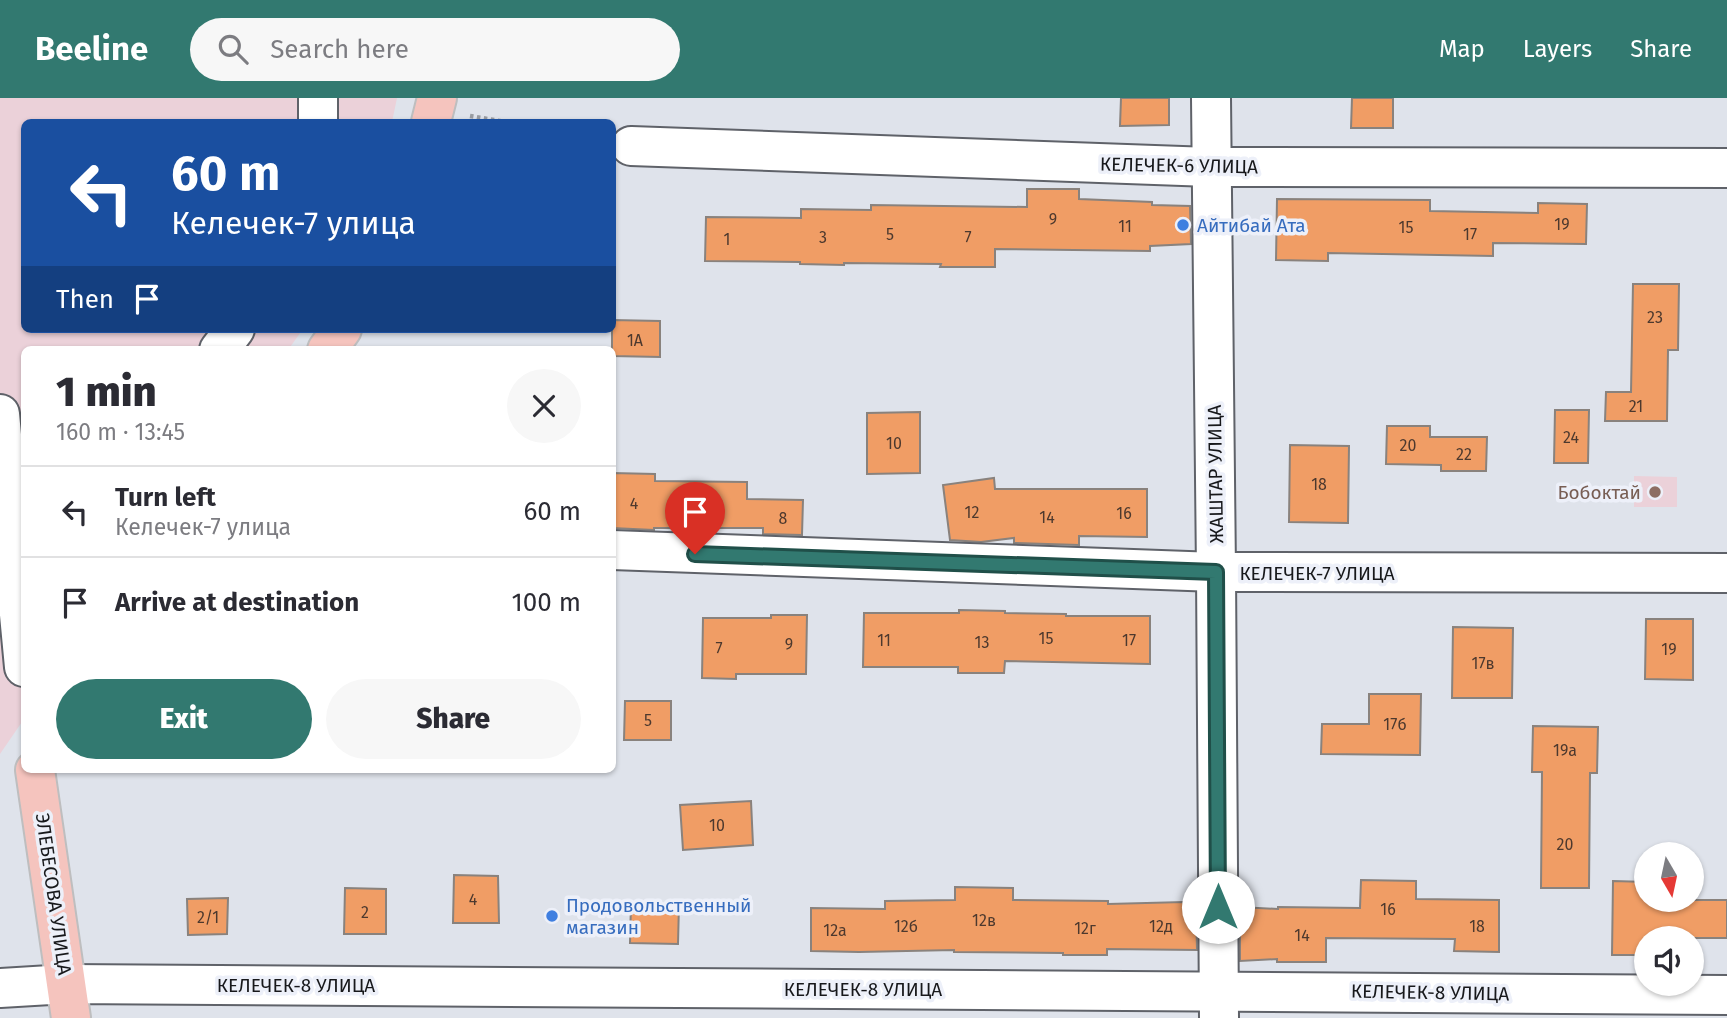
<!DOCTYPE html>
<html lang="en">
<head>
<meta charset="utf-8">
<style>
	:root { --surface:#fff; --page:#f7f7f7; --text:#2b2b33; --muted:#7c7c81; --line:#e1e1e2; --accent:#327970 }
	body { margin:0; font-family:"Fira Sans",sans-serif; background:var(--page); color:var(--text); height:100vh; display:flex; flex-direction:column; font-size:26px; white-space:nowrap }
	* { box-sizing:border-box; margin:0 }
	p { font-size:23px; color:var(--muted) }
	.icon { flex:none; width:38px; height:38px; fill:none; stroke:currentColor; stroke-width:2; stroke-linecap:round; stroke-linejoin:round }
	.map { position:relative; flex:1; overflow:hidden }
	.sheet { position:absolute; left:21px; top:248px; width:595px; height:427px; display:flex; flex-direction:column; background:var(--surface); border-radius:10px; box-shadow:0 2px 5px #0004 }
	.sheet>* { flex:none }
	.top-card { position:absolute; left:21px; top:21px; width:595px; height:214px; border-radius:10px; box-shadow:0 2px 5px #0004; background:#1a4fa0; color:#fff; overflow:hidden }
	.needle { width:46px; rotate:171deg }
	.fabs { position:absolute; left:1634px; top:744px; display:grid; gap:14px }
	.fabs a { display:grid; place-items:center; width:70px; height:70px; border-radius:50%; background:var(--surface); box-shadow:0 2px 5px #0004; font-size:35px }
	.pin { position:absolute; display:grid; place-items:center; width:60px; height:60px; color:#fff; margin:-72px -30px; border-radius:50% 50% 50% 0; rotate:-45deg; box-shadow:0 0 7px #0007 }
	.pin .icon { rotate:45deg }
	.me { position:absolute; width:77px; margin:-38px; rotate:0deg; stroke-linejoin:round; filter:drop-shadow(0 0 5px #0008) }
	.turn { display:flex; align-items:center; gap:24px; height:147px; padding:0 35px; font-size:32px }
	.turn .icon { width:91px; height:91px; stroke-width:2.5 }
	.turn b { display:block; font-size:49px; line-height:60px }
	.then { display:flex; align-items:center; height:66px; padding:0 35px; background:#0003; gap:14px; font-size:26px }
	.round { display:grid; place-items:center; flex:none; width:74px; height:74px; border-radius:37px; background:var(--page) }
	.head { display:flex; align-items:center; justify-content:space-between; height:119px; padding:0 35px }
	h1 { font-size:42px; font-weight:800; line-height:52px }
	.action { display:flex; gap:14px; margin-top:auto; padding:14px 35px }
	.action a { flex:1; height:80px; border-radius:42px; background:var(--accent); color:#fff; font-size:28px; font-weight:800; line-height:80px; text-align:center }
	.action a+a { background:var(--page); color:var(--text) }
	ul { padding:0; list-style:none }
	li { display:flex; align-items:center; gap:21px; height:91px; padding:0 35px; border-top:2px solid var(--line) }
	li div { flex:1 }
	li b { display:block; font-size:26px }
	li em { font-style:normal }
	header { display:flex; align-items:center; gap:42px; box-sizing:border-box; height:98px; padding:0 35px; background:var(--accent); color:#fff }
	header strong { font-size:33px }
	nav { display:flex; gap:38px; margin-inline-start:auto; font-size:24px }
	.search { width:490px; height:63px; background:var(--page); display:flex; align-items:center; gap:18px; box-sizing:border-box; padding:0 24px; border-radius:38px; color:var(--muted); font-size:26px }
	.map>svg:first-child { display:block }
	.commercial { fill:#ebd1d9 }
	.building { fill:#f09d65; stroke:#89827d; stroke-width:2 }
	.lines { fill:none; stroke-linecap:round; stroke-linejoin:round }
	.minor-casing { stroke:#5f6269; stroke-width:42 }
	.major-casing { stroke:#bebebf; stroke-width:42 }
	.path { stroke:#999ca2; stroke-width:4.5; stroke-dasharray:3.5 3.5; stroke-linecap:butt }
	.minor { stroke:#fff; stroke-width:38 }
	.major { stroke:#f5c4be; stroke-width:38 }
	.route-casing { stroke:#204f49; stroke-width:18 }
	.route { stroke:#327970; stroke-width:12 }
	.shop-dot { fill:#3f7fe0; stroke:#edf0f9; stroke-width:2.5 }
	.education-dot { fill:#8d6e63; stroke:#edf0f9; stroke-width:2.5 }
	.labels { text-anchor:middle; stroke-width:7; stroke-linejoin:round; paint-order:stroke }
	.number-label { font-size:16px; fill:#4d392e }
	.street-label { font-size:19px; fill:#17181b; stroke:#edf0f9 }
	.shop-label { font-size:19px; fill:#366cbe; stroke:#edf0f9; text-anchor:start }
	.education-label { font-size:19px; fill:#785e54; stroke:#edf0f9; text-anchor:end }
</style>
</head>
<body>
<header>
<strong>Beeline</strong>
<div class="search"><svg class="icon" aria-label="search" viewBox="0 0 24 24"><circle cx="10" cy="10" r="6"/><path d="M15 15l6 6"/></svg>Search here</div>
<nav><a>Map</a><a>Layers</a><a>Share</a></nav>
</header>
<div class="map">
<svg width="1727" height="920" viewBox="0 0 1727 920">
	<rect width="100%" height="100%" fill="#dfe3eb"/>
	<g class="commercial">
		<polygon points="0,0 397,0 392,24 24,24 24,231 303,231 288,252 24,252 24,621 0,656"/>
		<polygon points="1634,378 1677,379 1677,409 1634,409"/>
	</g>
	<g class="building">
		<polygon points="1121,0 1169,0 1169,27 1120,28"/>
		<polygon points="1352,0 1393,0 1393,30 1351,30"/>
		<polygon points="1027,91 1079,91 1079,101 1152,104 1152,107 1190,108 1191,146 1150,148 1150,153 995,151 995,169 940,169 941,166 844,165 844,167 800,166 800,164 705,163 706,119 801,120 801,111 871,112 871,107 1027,109"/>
		<polygon points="1277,101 1430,102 1430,113 1538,115 1538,105 1587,106 1586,146 1493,145 1493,158 1328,155 1328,163 1276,162"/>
		<polygon points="1633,186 1679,186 1678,252 1668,252 1667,323 1605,323 1606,294 1631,294"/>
		<polygon points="612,222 660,223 660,259 612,258"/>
		<polygon points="1555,312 1589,312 1588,365 1554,365"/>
		<polygon points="920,314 920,375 867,376 867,315"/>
		<polygon points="1387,328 1430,328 1430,339 1487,339 1486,373 1441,373 1441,367 1386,366"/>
		<polygon points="1290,347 1349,348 1348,425 1289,424"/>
		<polygon points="612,375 655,376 655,383 747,384 747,401 803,402 802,437 763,436 763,430 654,430 654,432 612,430"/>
		<polygon points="994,380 995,391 1147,391 1147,439 1079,438 1079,447 1014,445 1014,440 981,444 950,442 943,387"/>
		<polygon points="959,512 1005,513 1005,515 1066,516 1066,518 1150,518 1150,566 1005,563 1004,575 958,575 958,569 863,569 864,515 959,515"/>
		<polygon points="771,517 807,517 806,576 736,576 736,581 702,580 703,520 771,520"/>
		<polygon points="1646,521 1693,521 1693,582 1645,581"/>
		<polygon points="1453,529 1513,530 1512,600 1452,600"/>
		<polygon points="1369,596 1421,596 1420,657 1321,656 1322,626 1369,626"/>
		<polygon points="625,603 671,603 671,642 624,642"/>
		<polygon points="1533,628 1598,629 1597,675 1590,675 1589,790 1541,790 1542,674 1532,674"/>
		<polygon points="751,703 753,747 683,752 680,707"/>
		<polygon points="454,777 498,778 499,825 453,825"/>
		<polygon points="1361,782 1416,783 1416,801 1499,802 1499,854 1454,853 1455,841 1326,840 1326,864 1277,864 1277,861 1240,863 1240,809 1278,811 1278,809 1360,810"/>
		<polygon points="1613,783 1647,784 1647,802 1727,802 1727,840 1647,840 1647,857 1612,857"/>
		<polygon points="955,789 1013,790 1013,802 1108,803 1108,806 1184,804 1184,806 1196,807 1197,852 1107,851 1107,857 1063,857 1063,855 954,854 954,852 859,854 811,853 811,810 885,811 885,803 955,802"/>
		<polygon points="345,790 386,791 386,836 344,836"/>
		<polygon points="228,800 227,836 188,837 187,801"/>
		<polygon points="631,805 679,806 678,846 630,845"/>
	</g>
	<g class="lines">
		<defs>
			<g id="minor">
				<polyline points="1211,0 1216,474 1219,920"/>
				<polyline points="318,24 318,0"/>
				<polyline points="631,48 1210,69 1727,70"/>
				<polyline points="219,252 235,231"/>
				<polyline points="0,316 24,569"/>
				<polyline points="612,452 1216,474 1727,475"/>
				<polyline points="0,890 67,886 1727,897"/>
			</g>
			<g id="major">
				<polyline points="431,24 437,0"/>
				<polyline points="327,252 342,231"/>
				<polyline points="35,672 71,920"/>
			</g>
		</defs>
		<use href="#minor" class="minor-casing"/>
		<use href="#major" class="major-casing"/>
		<polyline class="path" points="470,18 506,24"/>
		<use href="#minor" class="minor"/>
		<use href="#major" class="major"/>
	</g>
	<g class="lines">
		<defs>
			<polyline id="route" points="695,456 1216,474 1218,809"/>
		</defs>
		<use href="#route" class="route-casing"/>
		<use href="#route" class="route"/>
	</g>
	<g class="shop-dot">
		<circle cx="1183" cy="127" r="7"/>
		<circle cx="552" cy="818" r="7"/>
	</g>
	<circle class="education-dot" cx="1655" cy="394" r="7"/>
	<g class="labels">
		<g class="number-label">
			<text x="1053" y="127">9</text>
			<text x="1562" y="132">19</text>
			<text x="1125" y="134">11</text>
			<text x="1406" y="135">15</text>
			<text x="890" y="142">5</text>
			<text x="1470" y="142">17</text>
			<text x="823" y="145">3</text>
			<text x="968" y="145">7</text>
			<text x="727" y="147">1</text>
			<text x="1655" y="225">23</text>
			<text x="635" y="248">1А</text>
			<text x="1636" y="314">21</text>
			<text x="1571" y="345">24</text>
			<text x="894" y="351">10</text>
			<text x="1408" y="353">20</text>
			<text x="1464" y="362">22</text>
			<text x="1319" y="392">18</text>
			<text x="634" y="411">4</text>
			<text x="972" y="420">12</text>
			<text x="1124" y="421">16</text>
			<text x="1047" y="425">14</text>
			<text x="783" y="426">8</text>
			<text x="1046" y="546">15</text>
			<text x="884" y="548">11</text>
			<text x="1129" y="548">17</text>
			<text x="982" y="550">13</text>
			<text x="789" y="552">9</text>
			<text x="719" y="556">7</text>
			<text x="1669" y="557">19</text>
			<text x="1483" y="571">17в</text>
			<text x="648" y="628">5</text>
			<text x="1395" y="632">17б</text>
			<text x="1565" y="658">19а</text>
			<text x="717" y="733">10</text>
			<text x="1565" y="752">20</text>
			<text x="473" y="807">4</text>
			<text x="1388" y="817">16</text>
			<text x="365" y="820">2</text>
			<text x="208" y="825">2/1</text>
			<text x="984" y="828">12в</text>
			<text x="906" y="834">12б</text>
			<text x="1161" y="834">12д</text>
			<text x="1477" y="834">18</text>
			<text x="1085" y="836">12г</text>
			<text x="835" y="838">12а</text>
			<text x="1302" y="843">14</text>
		</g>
		<g class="street-label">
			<text transform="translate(1179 67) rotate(1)" y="7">КЕЛЕЧЕК-6 УЛИЦА</text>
			<text transform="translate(1215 376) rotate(-91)" y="7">ЖАШТАР УЛИЦА</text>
			<text x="1317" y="482">КЕЛЕЧЕК-7 УЛИЦА</text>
			<text transform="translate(54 796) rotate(82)" y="7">ЭЛЕБЕСОВА УЛИЦА</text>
			<text x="296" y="894">КЕЛЕЧЕК-8 УЛИЦА</text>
			<text x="863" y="898">КЕЛЕЧЕК-8 УЛИЦА</text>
			<text transform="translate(1430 894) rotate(1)" y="7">КЕЛЕЧЕК-8 УЛИЦА</text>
		</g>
		<g class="shop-label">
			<text x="1197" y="134">Айтибай Ата</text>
			<text x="566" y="814">Продовольственный<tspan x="566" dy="22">магазин</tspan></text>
		</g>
		<g class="education-label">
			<text x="1641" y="401">Бобоктай</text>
		</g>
	</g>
</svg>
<div class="fabs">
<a><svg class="needle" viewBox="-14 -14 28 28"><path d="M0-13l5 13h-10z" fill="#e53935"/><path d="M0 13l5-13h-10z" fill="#7c7c81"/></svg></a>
<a><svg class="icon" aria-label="sound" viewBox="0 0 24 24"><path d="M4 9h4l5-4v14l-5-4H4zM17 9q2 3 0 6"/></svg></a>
</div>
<div class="pin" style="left:695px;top:456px;background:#d93025"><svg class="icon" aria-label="arrive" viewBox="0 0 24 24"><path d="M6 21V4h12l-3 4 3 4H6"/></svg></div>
<svg class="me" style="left:1218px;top:809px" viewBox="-20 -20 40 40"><circle r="19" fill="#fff"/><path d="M0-13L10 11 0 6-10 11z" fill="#327970"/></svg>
<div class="top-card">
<div class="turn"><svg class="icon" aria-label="left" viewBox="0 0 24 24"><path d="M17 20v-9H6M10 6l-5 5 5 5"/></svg><div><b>60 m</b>Келечек-7 улица</div></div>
<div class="then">Then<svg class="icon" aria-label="arrive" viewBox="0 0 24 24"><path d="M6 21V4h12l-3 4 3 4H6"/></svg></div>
</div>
<section class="sheet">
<div class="head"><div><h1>1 min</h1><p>160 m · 13:45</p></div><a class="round"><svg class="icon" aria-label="close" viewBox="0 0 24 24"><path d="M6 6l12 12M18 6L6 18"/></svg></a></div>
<ul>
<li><svg class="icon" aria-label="left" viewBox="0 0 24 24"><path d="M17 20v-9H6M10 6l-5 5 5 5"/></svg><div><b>Turn left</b><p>Келечек-7 улица</p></div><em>60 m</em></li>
<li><svg class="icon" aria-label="arrive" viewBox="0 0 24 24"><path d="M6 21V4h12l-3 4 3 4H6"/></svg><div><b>Arrive at destination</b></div><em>100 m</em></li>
</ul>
<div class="action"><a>Exit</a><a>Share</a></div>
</section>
</div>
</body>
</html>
